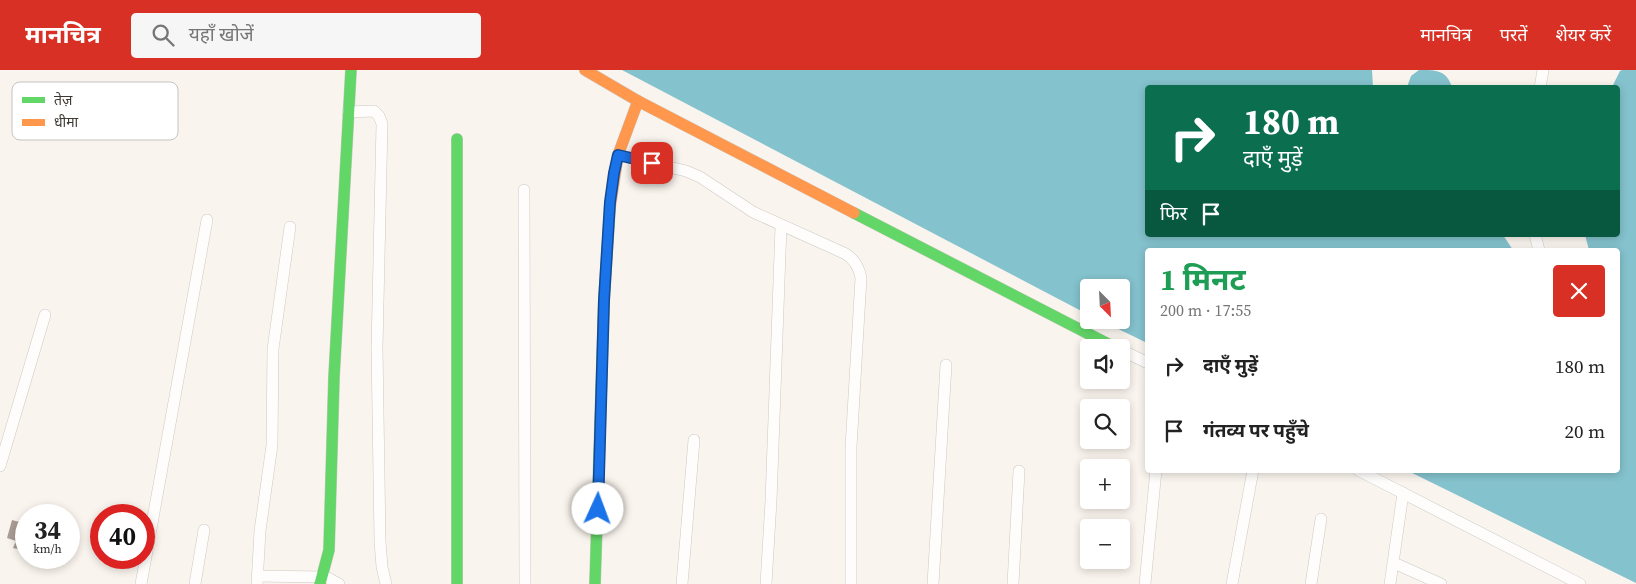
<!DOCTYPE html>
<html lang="hi">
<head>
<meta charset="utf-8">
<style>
	:root { --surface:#fff; --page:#f6f6f6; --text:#222; --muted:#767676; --accent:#d93025 }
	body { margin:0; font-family:"Source Serif 4","Noto Sans Devanagari",serif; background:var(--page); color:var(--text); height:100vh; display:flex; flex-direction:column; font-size:19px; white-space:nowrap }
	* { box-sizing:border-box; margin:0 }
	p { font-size:16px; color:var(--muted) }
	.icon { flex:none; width:28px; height:28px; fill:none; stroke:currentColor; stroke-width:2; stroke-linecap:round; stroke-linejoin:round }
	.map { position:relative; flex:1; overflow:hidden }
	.panel { position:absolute; left:1145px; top:178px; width:475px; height:225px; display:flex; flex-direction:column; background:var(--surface); border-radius:5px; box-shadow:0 2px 8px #0003 }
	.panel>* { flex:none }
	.top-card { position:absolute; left:1145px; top:15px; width:475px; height:152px; border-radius:5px; box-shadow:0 2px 8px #0003; background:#0b6e4f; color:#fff; overflow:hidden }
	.needle { width:32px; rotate:156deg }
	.controls { position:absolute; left:1080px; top:209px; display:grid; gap:10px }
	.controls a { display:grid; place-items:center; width:50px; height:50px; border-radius:5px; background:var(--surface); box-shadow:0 2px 8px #0003; font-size:25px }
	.speed { position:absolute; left:15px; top:434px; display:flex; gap:10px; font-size:25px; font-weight:700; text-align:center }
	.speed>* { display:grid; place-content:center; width:65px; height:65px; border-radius:50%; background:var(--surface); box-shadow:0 2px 8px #0003; line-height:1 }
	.speed small { font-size:12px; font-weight:400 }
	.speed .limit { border:8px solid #d22; background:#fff; color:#111 }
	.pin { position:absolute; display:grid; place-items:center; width:42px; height:42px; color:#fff; margin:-21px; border-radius:10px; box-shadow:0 2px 8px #0006 }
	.me { position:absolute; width:55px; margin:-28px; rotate:2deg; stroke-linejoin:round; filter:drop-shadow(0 0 4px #0008) }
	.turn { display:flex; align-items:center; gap:18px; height:105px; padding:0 15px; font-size:22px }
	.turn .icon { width:65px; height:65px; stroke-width:2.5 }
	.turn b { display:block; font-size:35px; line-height:42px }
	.then { display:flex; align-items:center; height:48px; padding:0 15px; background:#0003; gap:10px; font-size:19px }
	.round { display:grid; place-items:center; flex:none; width:52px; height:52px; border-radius:5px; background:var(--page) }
	.head { display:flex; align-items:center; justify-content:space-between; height:85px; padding:0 15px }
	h1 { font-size:30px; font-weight:700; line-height:38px; color:#1e9e55 }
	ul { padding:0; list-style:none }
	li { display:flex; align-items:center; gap:15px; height:65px; padding:0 15px }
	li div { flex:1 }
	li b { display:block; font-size:19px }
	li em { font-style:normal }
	header { display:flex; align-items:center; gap:30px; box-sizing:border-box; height:70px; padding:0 25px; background:var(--accent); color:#fff }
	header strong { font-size:24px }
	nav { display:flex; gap:28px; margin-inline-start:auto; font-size:18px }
	.search { width:350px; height:45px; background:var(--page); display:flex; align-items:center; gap:12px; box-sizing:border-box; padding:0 18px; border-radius:5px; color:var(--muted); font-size:19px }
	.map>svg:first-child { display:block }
	.water { fill:#84c2cd }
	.building { fill:#ab9d95 }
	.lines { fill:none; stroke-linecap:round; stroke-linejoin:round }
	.street-casing { stroke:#cdc8c3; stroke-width:12 }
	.fast-casing { stroke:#cdc8c3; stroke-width:12 }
	.slow-casing { stroke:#cdc8c3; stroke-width:12 }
	.street { stroke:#fefdfc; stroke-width:11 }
	.fast { stroke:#63d668; stroke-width:11 }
	.slow { stroke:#ff974d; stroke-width:11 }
	.route-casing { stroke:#114b97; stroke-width:12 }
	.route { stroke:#1a73e8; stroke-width:9 }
	.key { fill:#fff; stroke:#c4c3c2; stroke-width:1 }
	.key-label { font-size:14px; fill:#3c3832 }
</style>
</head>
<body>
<header>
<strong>मानचित्र</strong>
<div class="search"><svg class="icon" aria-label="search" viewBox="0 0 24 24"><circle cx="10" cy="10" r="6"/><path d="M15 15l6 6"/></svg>यहाँ खोजें</div>
<nav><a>मानचित्र</a><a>परतें</a><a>शेयर करें</a></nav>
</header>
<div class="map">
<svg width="1636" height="514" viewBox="0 0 1636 514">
	<rect width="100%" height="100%" fill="#faf4ee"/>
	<g class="water">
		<polygon points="622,0 1372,0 1373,17 1148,18 1148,165 1503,165 1513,180 1148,180 1147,273 1100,250 1121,250 1121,218 1089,218 1089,245"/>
		<path d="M1419,0c18,0 27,0 33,17h-45l4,-11z"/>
		<polygon points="1622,0 1636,0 1636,513 1406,400 1618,400 1618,309 1620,307 1618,297 1618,180 1589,180 1585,165 1618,165 1618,18 1612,17 1620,1"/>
	</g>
	<polygon class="building" points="12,450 23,453 19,465 26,467 26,481 13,478 16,471 7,468"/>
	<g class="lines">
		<defs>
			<g id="street">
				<polyline points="1540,18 1543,0"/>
				<polyline points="348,42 374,41 379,46 382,54 377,278 380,471 382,497 386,514"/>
				<path d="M618,85l68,16 14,6 53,35 93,42c9,6 13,13 15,24l-10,169v137"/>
				<polyline points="524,120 525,514"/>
				<polyline points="1535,165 1539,180"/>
				<polyline points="1121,280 1148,293"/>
				<polyline points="0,396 45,245"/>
				<polyline points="1358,400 1580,514"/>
				<polyline points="1394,493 1441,514"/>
				<polyline points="257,506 322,507 328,508 339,514"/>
				<polyline points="141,514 207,150"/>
				<polyline points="195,514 204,460"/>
				<polyline points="257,514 260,461 272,375 273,279 290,157"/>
				<polyline points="682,514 694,370"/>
				<polyline points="766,514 771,431 781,156"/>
				<polyline points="933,514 946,295"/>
				<polyline points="1013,514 1019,401"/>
				<polyline points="1145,514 1156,400"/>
				<polyline points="1232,514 1253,400"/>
				<polyline points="1311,514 1321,449"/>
				<polyline points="1390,514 1403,423"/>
			</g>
			<g id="fast">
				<polyline points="457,69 457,514"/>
				<polyline points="854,143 1116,278"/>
				<polyline points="320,514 329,480 334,307 351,0"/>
				<polyline points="595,514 604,230 610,137"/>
			</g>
			<g id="slow">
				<polyline points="585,0 638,31 854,143"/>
				<polyline points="610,137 618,85 638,31"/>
			</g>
		</defs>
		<use href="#street" class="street-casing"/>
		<use href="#fast" class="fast-casing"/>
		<use href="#slow" class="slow-casing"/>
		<use href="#street" class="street"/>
		<use href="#fast" class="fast"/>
		<use href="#slow" class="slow"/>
	</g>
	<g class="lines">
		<defs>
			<polyline id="route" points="598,439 604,230 610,132 614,103 618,85 652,93"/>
		</defs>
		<use href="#route" class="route-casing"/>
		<use href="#route" class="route"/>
	</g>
	<rect x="12" y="12" width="166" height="58" rx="8" class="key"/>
	<rect x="22" y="27" width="23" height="6" fill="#63d668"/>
	<rect x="22" y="49" width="23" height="7" fill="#ff974d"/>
	<g class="key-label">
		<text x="54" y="35">तेज़</text>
		<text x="54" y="57">धीमा</text>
	</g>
</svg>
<div class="controls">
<a><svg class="needle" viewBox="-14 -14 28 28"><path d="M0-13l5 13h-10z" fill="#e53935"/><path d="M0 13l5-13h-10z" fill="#767676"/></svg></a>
<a><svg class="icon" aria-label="sound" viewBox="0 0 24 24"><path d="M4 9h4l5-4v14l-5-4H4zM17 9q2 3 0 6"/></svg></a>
<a><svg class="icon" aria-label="search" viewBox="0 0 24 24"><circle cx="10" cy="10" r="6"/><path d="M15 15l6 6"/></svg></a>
<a>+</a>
<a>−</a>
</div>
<div class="speed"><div>34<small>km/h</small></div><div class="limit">40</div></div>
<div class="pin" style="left:652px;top:93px;background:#d93025"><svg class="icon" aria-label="arrive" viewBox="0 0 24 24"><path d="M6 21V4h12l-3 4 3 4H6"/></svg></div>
<svg class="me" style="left:598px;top:439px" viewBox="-20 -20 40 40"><circle r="19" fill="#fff"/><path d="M0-13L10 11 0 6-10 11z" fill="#1a73e8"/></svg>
<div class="top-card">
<div class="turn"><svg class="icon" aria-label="right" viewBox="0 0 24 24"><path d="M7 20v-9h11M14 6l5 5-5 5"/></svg><div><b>180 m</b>दाएँ मुड़ें</div></div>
<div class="then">फिर<svg class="icon" aria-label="arrive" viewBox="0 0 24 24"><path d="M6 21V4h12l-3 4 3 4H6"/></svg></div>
</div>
<section class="panel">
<div class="head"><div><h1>1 मिनट</h1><p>200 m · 17:55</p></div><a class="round" style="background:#d93025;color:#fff"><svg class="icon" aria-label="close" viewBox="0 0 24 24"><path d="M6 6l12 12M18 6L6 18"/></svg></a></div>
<ul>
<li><svg class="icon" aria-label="right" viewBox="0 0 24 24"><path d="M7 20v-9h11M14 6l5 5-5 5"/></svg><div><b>दाएँ मुड़ें</b></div><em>180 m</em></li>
<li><svg class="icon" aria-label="arrive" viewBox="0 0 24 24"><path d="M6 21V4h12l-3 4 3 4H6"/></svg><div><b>गंतव्य पर पहुँचे</b></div><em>20 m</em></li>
</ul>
</section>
</div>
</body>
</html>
